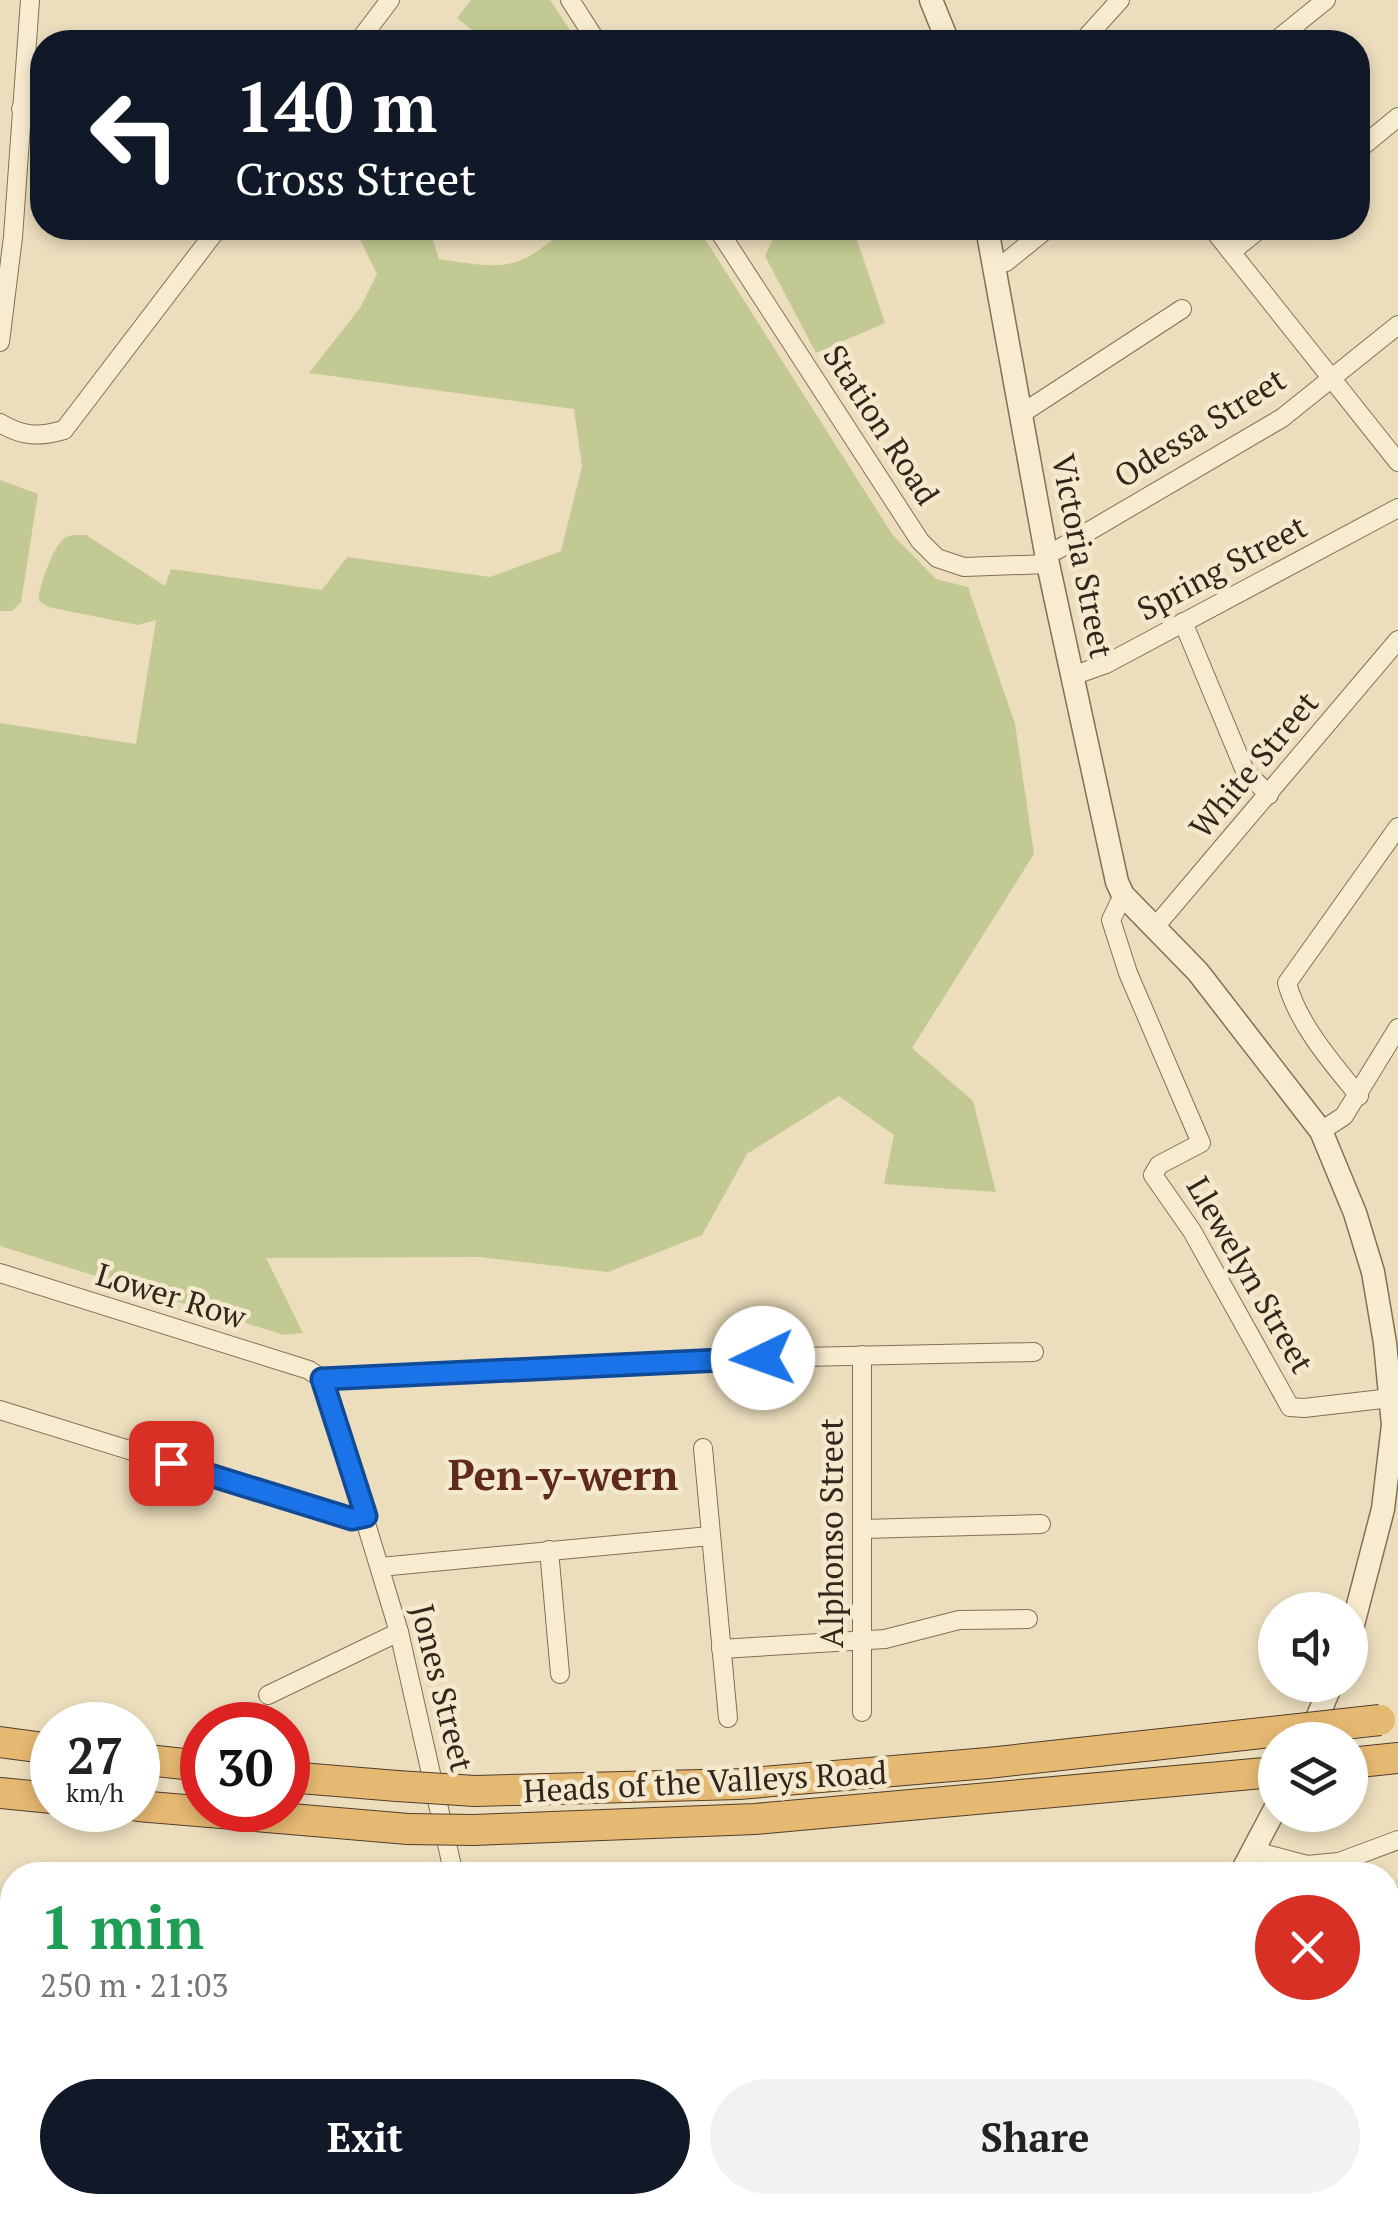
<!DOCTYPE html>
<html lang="en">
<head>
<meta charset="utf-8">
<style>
	:root { --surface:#fff; --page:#f2f2f2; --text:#222; --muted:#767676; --accent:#111827 }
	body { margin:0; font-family:"PT Serif",serif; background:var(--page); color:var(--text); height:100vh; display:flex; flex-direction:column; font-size:38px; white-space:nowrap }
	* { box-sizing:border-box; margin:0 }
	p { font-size:32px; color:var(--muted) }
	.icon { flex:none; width:55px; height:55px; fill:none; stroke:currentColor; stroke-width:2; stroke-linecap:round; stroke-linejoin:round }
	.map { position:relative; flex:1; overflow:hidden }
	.drawer { position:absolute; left:0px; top:1862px; width:1400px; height:352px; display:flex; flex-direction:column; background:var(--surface); border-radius:40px 40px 0 0; box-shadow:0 5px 15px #0003 }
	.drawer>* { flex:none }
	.hud { position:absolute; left:30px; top:30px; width:1340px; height:210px; border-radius:40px; box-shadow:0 5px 15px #0003; background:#111827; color:#fff; overflow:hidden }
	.tools { position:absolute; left:1258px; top:1592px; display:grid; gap:20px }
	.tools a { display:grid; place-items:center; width:110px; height:110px; border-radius:50%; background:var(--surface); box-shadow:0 5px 15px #0003; font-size:50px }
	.speed { position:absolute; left:30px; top:1702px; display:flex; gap:20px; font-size:50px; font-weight:700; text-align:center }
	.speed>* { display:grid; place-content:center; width:130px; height:130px; border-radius:50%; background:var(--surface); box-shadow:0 5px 15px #0003; line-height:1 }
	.speed small { font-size:25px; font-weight:400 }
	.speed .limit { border:15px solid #d22; background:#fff; color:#111 }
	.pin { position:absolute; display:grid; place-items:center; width:85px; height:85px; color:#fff; margin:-42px; border-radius:20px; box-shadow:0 5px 15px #0006 }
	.me { position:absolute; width:110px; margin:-55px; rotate:267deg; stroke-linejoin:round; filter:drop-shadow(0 0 8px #0008) }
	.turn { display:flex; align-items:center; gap:35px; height:210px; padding:0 40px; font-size:45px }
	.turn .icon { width:130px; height:130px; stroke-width:2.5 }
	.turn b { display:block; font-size:70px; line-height:85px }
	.round { display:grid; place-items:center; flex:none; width:105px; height:105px; border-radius:52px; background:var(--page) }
	.summary { display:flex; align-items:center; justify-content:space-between; height:170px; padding:0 40px }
	h1 { font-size:60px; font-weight:600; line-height:75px; color:#1e9e55 }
	.action { display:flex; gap:20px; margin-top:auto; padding:20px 40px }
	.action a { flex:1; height:115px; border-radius:60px; background:var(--accent); color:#fff; font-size:40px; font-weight:600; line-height:115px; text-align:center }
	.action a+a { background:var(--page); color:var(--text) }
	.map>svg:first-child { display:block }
	.green { fill:#c3c992 }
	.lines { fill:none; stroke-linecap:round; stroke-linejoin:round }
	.minor-casing { stroke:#846f57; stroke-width:20 }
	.tertiary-casing { stroke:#846f57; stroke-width:25 }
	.trunk-casing { stroke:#513d2c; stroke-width:32 }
	.minor { stroke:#f8ecd0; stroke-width:18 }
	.tertiary { stroke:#f8ecd0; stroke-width:22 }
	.trunk { stroke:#e6b972; stroke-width:30 }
	.trunk-bridge-casing { stroke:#513d2c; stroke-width:32; stroke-linecap:butt }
	.trunk-bridge { stroke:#e6b972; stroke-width:30 }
	.route-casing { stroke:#114b97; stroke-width:25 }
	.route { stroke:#1a73e8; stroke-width:18 }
	.labels { text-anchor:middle; stroke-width:9; stroke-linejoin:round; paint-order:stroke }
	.street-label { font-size:32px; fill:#33271b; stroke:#f4e9cd }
	.district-label { font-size:42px; font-weight:bold; fill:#5f2a1c; stroke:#f4e9cd }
</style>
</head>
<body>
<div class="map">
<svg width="1398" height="2213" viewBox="0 0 1398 2213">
	<rect width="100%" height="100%" fill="#ecdebd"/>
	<g class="green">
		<polygon points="471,0 550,0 578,42 487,42 457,18"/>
		<path d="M365,228h64l10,31c62,9 78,15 126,-31h133l194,306 44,45 32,8 47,137 19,130 -122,194 61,53 23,91 -112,-8 10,-49 -55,-39 -92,58 -45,81 -94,37 -129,-15 -213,1 37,75 -19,2 -284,-89v-523l136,21 20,-124 -18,5 -90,-18 -9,-6c-2,-11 14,-52 23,-61 6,-6 16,-5 24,-5l79,51 6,-17 151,21 25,-33 143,20 71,-26 21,-85 -8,-57 -265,-36 51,-65 17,-34 -19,-39z"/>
		<polygon points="778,228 853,228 885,323 816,353 765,256"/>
		<polygon points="0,480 38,494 21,602 12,611 0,611"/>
		<polygon points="1398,1886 1398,2213 1084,2213 1090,2202 1388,2202 1388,1889"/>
	</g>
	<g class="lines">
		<defs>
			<g id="minor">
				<polyline points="570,0 597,42"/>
				<polyline points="358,42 390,0"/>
				<polyline points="1082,42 1120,0"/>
				<polyline points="1274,42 1326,0"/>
				<polyline points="21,109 42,115"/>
				<polyline points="1358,150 1398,117"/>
				<polyline points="717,228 920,541 937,558 964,567 1048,564"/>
				<polyline points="1212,228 1398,462"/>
				<polyline points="1231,252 1261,228"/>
				<polyline points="994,266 1006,262 1048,228"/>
				<polyline points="0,342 13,237 30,0"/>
				<polyline points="1021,414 1182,309"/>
				<path d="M0,423c23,14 39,14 64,7l154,-202"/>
				<polyline points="1046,551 1057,550 1282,418 1398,325"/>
				<polyline points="1183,622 1245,771 1269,795"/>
				<polyline points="1072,676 1106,664 1398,508"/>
				<polyline points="1123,895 1111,920 1128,973 1201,1143 1159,1165 1153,1175 1192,1231 1290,1407 1304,1408 1391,1398"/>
				<polyline points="1155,927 1398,640"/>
				<path d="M1359,1096c-27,-33 -61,-72 -72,-113l111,-156"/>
				<polyline points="1321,1131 1344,1116 1398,1028"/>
				<polyline points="0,1273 309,1370 322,1379"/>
				<polyline points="862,1355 862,1712"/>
				<polyline points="322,1379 801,1357 1034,1352"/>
				<polyline points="322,1379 399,1632 454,1875"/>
				<polyline points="0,1410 352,1519 366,1517"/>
				<polyline points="703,1448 728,1718"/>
				<polyline points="863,1529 1041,1524"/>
				<polyline points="549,1550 560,1674"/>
				<polyline points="380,1567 710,1536"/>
				<polyline points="721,1649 885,1639 959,1620 1028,1619"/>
				<polyline points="268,1695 399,1632"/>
				<polyline points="1255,1851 1307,1865 1339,1862 1398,1840"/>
				<polyline points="527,2202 530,2213"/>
				<polyline points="928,2213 932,2202"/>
			</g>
			<g id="tertiary">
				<polyline points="931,0 948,42"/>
				<polyline points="987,228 1048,564 1117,882 1123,895 1198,972 1321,1131 1355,1213 1373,1272 1385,1343 1393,1425 1383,1509 1350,1636"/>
				<polyline points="1309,1737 1331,1685"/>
				<polyline points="1240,1875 1275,1809"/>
				<polyline points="1044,2213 1049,2202"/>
			</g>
			<g id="trunk">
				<polyline points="0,1742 52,1749"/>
				<polyline points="138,1759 202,1766"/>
				<polyline points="1350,1763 1398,1758"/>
				<polyline points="288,1777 397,1786"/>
				<polyline points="475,1791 739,1784 988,1763 1153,1745"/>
				<polyline points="0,1793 52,1798"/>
				<polyline points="138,1806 408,1829"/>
				<polyline points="474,1830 755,1819 1275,1772"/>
			</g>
		</defs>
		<use href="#minor" class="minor-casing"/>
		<use href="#tertiary" class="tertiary-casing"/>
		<use href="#trunk" class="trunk-casing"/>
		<use href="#minor" class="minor"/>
		<use href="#tertiary" class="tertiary"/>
		<use href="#trunk" class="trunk"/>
		<defs>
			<g id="trunk-bridge">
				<polyline points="1153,1745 1380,1720"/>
				<polyline points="397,1786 475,1791"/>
				<polyline points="408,1829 474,1830"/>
			</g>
		</defs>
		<use href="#trunk-bridge" class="trunk-bridge-casing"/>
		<use href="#trunk-bridge" class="trunk-bridge"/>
	</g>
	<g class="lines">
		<defs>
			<polyline id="route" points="171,1463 352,1519 366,1516 322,1379 763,1358"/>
		</defs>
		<use href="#route" class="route-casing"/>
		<use href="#route" class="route"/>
	</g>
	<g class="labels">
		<g class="street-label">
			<text transform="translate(881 425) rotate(57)" y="11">Station Road</text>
			<text transform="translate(1200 428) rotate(-32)" y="11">Odessa Street</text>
			<text transform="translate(1082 556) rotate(79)" y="11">Victoria Street</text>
			<text transform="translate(1222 568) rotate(-28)" y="11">Spring Street</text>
			<text transform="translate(1254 765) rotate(-50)" y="11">White Street</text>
			<text transform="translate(1250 1275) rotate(60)" y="11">Llewelyn Street</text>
			<text transform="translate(171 1296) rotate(17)" y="11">Lower Row</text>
			<text transform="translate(832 1533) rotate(-90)" y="11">Alphonso Street</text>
			<text transform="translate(442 1688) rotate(76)" y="11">Jones Street</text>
			<text transform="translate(705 1782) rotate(-3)" y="11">Heads of the Valleys Road</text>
		</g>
		<g class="district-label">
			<text x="563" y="1490">Pen-y-wern</text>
		</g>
	</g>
</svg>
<div class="tools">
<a><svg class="icon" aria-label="sound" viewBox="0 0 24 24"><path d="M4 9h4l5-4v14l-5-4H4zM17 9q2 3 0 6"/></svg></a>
<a><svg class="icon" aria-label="layers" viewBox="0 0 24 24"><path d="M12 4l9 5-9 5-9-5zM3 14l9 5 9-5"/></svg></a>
</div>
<div class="speed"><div>27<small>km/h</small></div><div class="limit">30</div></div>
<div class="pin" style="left:171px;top:1463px;background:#d93025"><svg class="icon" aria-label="arrive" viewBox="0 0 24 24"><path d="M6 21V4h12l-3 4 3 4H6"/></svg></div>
<svg class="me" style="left:763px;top:1358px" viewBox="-20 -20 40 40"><circle r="19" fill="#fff"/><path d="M0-13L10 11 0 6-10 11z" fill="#1a73e8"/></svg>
<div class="hud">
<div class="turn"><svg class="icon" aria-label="left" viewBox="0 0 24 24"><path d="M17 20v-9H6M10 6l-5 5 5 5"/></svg><div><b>140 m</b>Cross Street</div></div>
</div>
<section class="drawer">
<div class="summary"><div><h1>1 min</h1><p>250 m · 21:03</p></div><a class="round" style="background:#d93025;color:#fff"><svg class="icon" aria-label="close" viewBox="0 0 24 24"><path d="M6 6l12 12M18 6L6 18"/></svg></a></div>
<div class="action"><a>Exit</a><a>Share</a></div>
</section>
</div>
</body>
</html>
